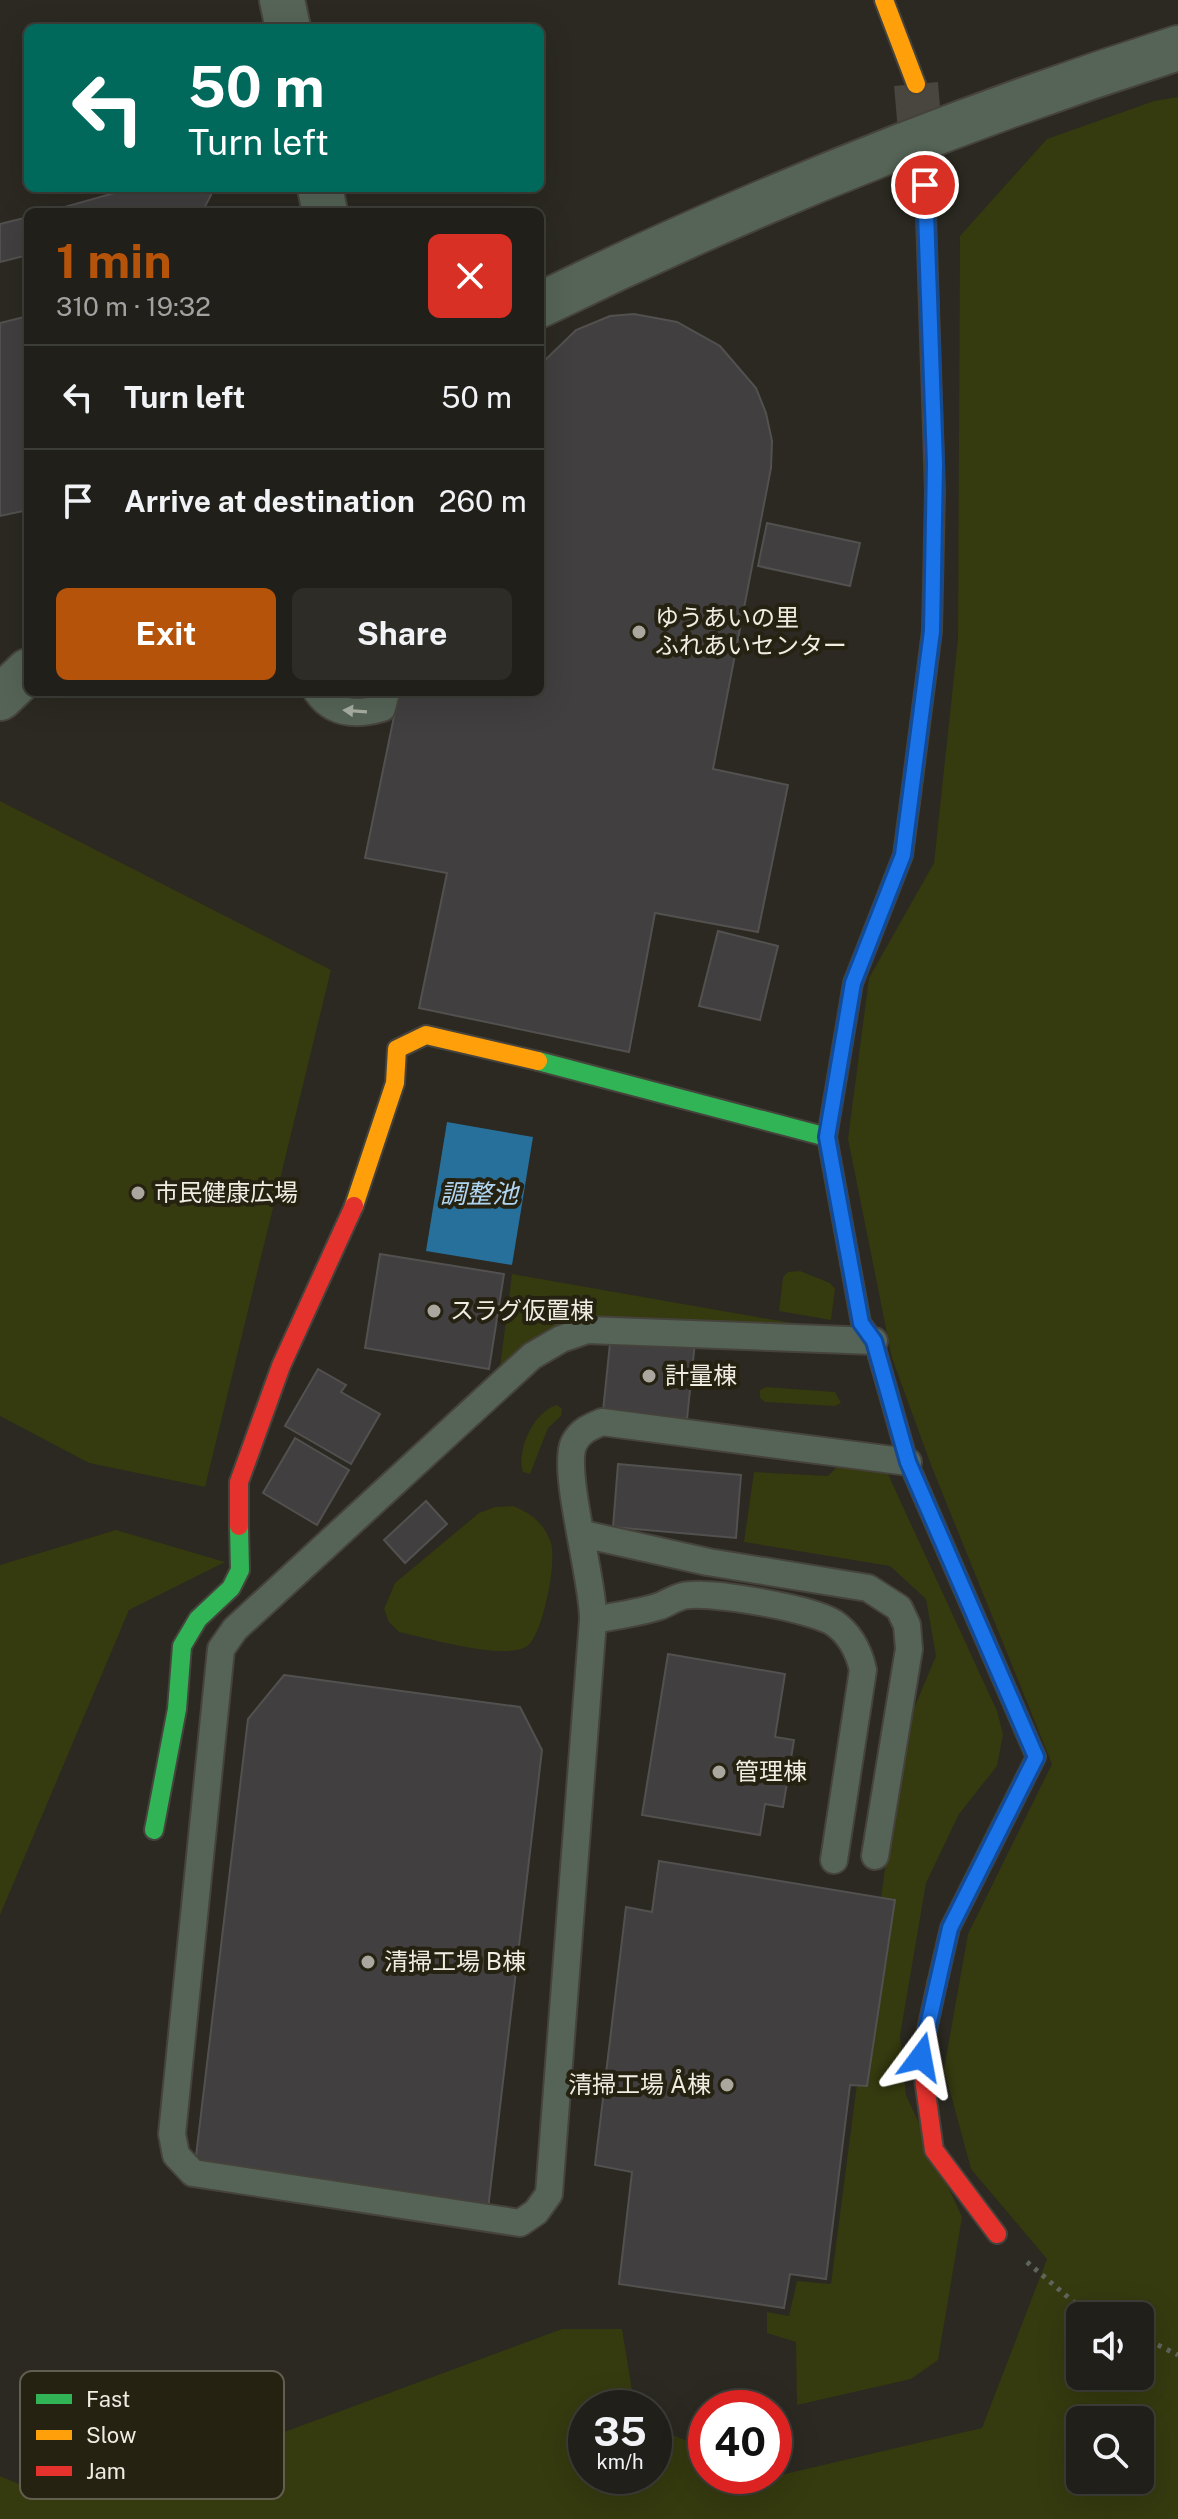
<!DOCTYPE html>
<html lang="en">
<head>
<meta charset="utf-8">
<style>
	:root { --surface:#201f19; --page:#2d2c26; --text:#f1f3f6; --muted:#a2a2a2; --line:#3d3d38; --accent:#b45309 }
	body { margin:0; font-family:"Public Sans","Noto Sans JP",sans-serif; background:var(--page); color:var(--text); height:100vh; display:flex; flex-direction:column; font-size:30px; white-space:nowrap }
	* { box-sizing:border-box; margin:0 }
	p { font-size:26px; color:var(--muted) }
	.icon { flex:none; width:44px; height:44px; fill:none; stroke:currentColor; stroke-width:2; stroke-linecap:round; stroke-linejoin:round }
	.map { position:relative; flex:1; overflow:hidden }
	.sheet { position:absolute; left:24px; top:208px; width:520px; height:488px; display:flex; flex-direction:column; background:var(--surface); border-radius:12px; box-shadow:0 8px 32px #0002,0 0 0 2px var(--line) }
	.sheet>* { flex:none }
	.guide { position:absolute; left:24px; top:24px; width:520px; height:168px; border-radius:12px; box-shadow:0 8px 32px #0002,0 0 0 2px var(--line); background:#00695c; color:#fff; overflow:hidden }
	.tools { position:absolute; left:1066px; top:2302px; display:grid; gap:16px }
	.tools a { display:grid; place-items:center; width:88px; height:88px; border-radius:12px; background:var(--surface); box-shadow:0 8px 32px #0002,0 0 0 2px var(--line); font-size:40px }
	.speed { position:absolute; left:568px; top:2390px; display:flex; gap:16px; font-size:40px; font-weight:700; text-align:center }
	.speed>* { display:grid; place-content:center; width:104px; height:104px; border-radius:50%; background:var(--surface); box-shadow:0 8px 32px #0002,0 0 0 2px var(--line); line-height:1 }
	.speed small { font-size:20px; font-weight:400 }
	.speed .limit { border:12px solid #d22; background:#fff; color:#111 }
	.pin { position:absolute; display:grid; place-items:center; width:68px; height:68px; color:#fff; margin:-34px; border:4px solid #fff; border-radius:50%; box-shadow:0 2px 8px #0007 }
	.me { position:absolute; width:88px; margin:-44px; rotate:13deg; stroke-linejoin:round; filter:drop-shadow(0 0 6px #0008) }
	.turn { display:flex; align-items:center; gap:28px; height:168px; padding:0 32px; font-size:36px }
	.turn .icon { width:104px; height:104px; stroke-width:2.5 }
	.turn b { display:block; font-size:56px; line-height:68px }
	.round { display:grid; place-items:center; flex:none; width:84px; height:84px; border-radius:12px; background:var(--page) }
	.overview { display:flex; align-items:center; justify-content:space-between; height:136px; padding:0 32px }
	h1 { font-size:48px; font-weight:700; line-height:60px; color:var(--accent) }
	.action { display:flex; gap:16px; margin-top:auto; padding:16px 32px }
	.action a { flex:1; height:92px; border-radius:12px; background:var(--accent); color:#fff; font-size:32px; font-weight:700; line-height:92px; text-align:center }
	.action a+a { background:var(--page); color:var(--text) }
	ul { padding:0; list-style:none }
	li { display:flex; align-items:center; gap:24px; height:104px; padding:0 32px; border-top:2px solid var(--line) }
	li div { flex:1 }
	li b { display:block; font-size:30px }
	li em { font-style:normal }
	.map>svg:first-child { display:block }
	.green { fill:#353a0f; fill-rule:evenodd }
	.water { fill:#28709c }
	.building { fill:#413f3f; stroke:#535150; stroke-width:2 }
	.lines { fill:none; stroke-linecap:round; stroke-linejoin:round }
	.secondary-tunnel { stroke:#48463e; stroke-width:44; stroke-dasharray:44 22; stroke-linecap:butt }
	.lane-casing { stroke:#46433d; stroke-width:30 }
	.street-casing { stroke:#46433d; stroke-width:48 }
	.fast-casing { stroke:#46433d; stroke-width:22 }
	.slow-casing { stroke:#46433d; stroke-width:22 }
	.jam-casing { stroke:#46433d; stroke-width:22 }
	.path { stroke:#5f655c; stroke-width:5; stroke-dasharray:4 6; stroke-linecap:butt }
	.lane { stroke:#566457; stroke-width:26 }
	.street { stroke:#566457; stroke-width:44 }
	.fast { stroke:#30b455; stroke-width:18 }
	.slow { stroke:#ff9f0a; stroke-width:18 }
	.jam { stroke:#e5322d; stroke-width:18 }
	.oneway { fill:#aaafa3 }
	.route-casing { stroke:#114b97; stroke-width:20 }
	.route { stroke:#1a73e8; stroke-width:14 }
	.poi-dot { fill:#aaa89e; stroke:#262212; stroke-width:3 }
	.labels { text-anchor:middle; stroke-width:8; stroke-linejoin:round; paint-order:stroke }
	.poi-label { font-size:24px; fill:#efece2; stroke:#262212; text-anchor:start }
	.water-label { font-size:26px; font-style:italic; fill:#b0d5f1; stroke:#262212 }
	.key { fill:#262212; stroke:#625f50; stroke-width:2 }
	.key-label { font-size:22px; fill:#efece2 }
</style>
</head>
<body>
<div class="map">
<svg width="1178" height="2519" viewBox="0 0 1178 2519">
	<rect width="100%" height="100%" fill="#2b2921"/>
	<g class="green">
		<path d="M1178,97v2422h-1178v-43l33,14 106,-53 113,7 310,-115h60l13,79h-49v68h68v-48l52,20v28h70l206,-48 65,-169 -76,-90 -27,-100 24,-135 84,-170 -121,-299 -39,-107 -44,-219 21,-161 65,-115 24,-224 2,-403 87,-97 107,-38zM1080,2316h60v60h-60zM1080,2420h60v60h-60z"/>
		<polygon points="0,801 331,970 205,1487 89,1463 0,1416"/>
		<polygon points="800,1271 830,1283 835,1289 831,1320 779,1311 783,1277 788,1272"/>
		<polygon points="512,1274 837,1331 538,1342 500,1367"/>
		<polygon points="766,1387 835,1392 841,1403 835,1406 765,1402 760,1398 760,1390"/>
		<path d="M557,1405l5,4 -1,7 -13,12 -18,46 -7,-2c-7,-22 11,-61 34,-67z"/>
		<polygon points="853,1464 887,1472 997,1711 1003,1734 997,1766 959,1814 926,1883 900,2036 906,2095 962,2217 938,2360 911,2379 797,2405 796,2342 767,2333 767,2312 789,2316 797,2281 831,2284 902,1737 936,1656 926,1599 890,1566 744,1542 754,1472 828,1476 837,1467"/>
		<path d="M513,1506c18,7 31,17 38,37 6,18 -8,94 -25,104 -26,13 -98,-9 -127,-15l-10,-10 -5,-13 11,-26 84,-70 16,-6z"/>
		<polygon points="116,1530 225,1562 129,1610 0,1915 0,1565"/>
	</g>
	<polygon class="water" points="447,1122 533,1137 512,1265 426,1251"/>
	<g class="building">
		<polygon points="132,188 210,188 211,195 202,212 47,212"/>
		<polygon points="28,217 28,255 0,262 0,224"/>
		<polygon points="634,314 677,322 720,346 756,388 766,413 772,441 771,468 713,769 788,785 758,932 655,913 629,1052 419,1008 447,873 365,858 399,692 540,692 540,365 576,330 610,316"/>
		<polygon points="28,316 28,510 0,516 0,323"/>
		<polygon points="767,523 860,543 850,586 758,566"/>
		<polygon points="718,931 778,946 760,1020 699,1006"/>
		<polygon points="380,1254 504,1274 489,1369 365,1348"/>
		<polygon points="611,1334 695,1342 687,1419 603,1411"/>
		<polygon points="318,1369 346,1385 341,1392 380,1414 351,1464 285,1426"/>
		<polygon points="295,1438 349,1470 317,1525 263,1493"/>
		<polygon points="618,1464 741,1475 736,1538 613,1527"/>
		<polygon points="426,1501 447,1524 405,1563 384,1540"/>
		<polygon points="668,1654 785,1674 775,1737 794,1740 783,1807 765,1804 760,1835 642,1815"/>
		<polygon points="284,1675 520,1707 542,1750 488,2209 194,2173 248,1719"/>
		<polygon points="659,1861 895,1900 867,2086 850,2085 826,2279 790,2274 784,2308 619,2284 632,2172 595,2165 626,1907 652,1912"/>
	</g>
	<g class="lines">
		<polyline class="secondary-tunnel" points="916,84 924,177"/>
		<defs>
			<g id="lane">
				<path d="M317,692c16,23 41,23 65,16l4,-16"/>
				<path d="M874,1341l-287,-11 -26,9 -29,17 -297,273 -14,20 -49,485 4,21 17,18 327,50 16,-11 13,-18 44,-574c1,-39 -32,-150 -19,-177 6,-12 16,-16 28,-21l306,40"/>
				<polyline points="583,1534 708,1562 868,1588 899,1608 907,1625 909,1649 875,1856"/>
				<path d="M593,1620c21,-4 46,-7 67,-14 7,-3 15,-8 23,-10 25,-6 130,13 151,27 16,11 25,29 29,47l-29,190"/>
			</g>
			<g id="street">
				<polyline points="282,0 288,28"/>
				<polyline points="320,188 325,212"/>
				<path d="M540,305c206,-101 419,-187 638,-257"/>
				<polyline points="0,698 28,671"/>
			</g>
			<g id="fast">
				<polyline points="910,802 932,631 935,491"/>
				<polyline points="538,1061 827,1137"/>
				<polyline points="878,1356 908,1462 1036,1757 950,1928 937,1984"/>
				<polyline points="154,1830 177,1709 182,1646 198,1619 231,1588 240,1570 239,1526"/>
			</g>
			<g id="slow">
				<polyline points="884,0 916,84"/>
				<polyline points="354,1206 395,1083 397,1049 426,1035 538,1061"/>
			</g>
			<g id="jam">
				<polyline points="925,185 935,491"/>
				<polyline points="878,1356 874,1341 861,1323 827,1137 853,983 903,855 910,802"/>
				<polyline points="239,1526 239,1482 281,1366 354,1206"/>
				<polyline points="937,1984 921,2057 934,2150 997,2234"/>
			</g>
		</defs>
		<use href="#lane" class="lane-casing"/>
		<use href="#street" class="street-casing"/>
		<use href="#fast" class="fast-casing"/>
		<use href="#slow" class="slow-casing"/>
		<use href="#jam" class="jam-casing"/>
		<g class="path">
			<polyline points="1027,2262 1076,2304 1099,2316"/>
			<polyline points="1140,2336 1178,2355"/>
		</g>
		<use href="#lane" class="lane"/>
		<use href="#street" class="street"/>
		<use href="#fast" class="fast"/>
		<use href="#slow" class="slow"/>
		<use href="#jam" class="jam"/>
	</g>
	<defs><path id="oneway-solid" d="M-6-.8H1V-3.2L6.5 0L1 3.2V.8H-6Z" transform="scale(2)"/></defs>
	<use class="oneway" href="#oneway-solid" transform="translate(355 711) rotate(-176)"/>
	<g class="lines">
		<defs>
			<polyline id="route" points="921,2057 950,1928 1036,1757 908,1462 874,1341 861,1323 827,1137 853,983 903,855 932,631 935,464 925,185"/>
		</defs>
		<use href="#route" class="route-casing"/>
		<use href="#route" class="route"/>
	</g>
	<g class="poi-dot">
		<circle cx="639" cy="632" r="8"/>
		<circle cx="138" cy="1193" r="8"/>
		<circle cx="434" cy="1311" r="8"/>
		<circle cx="649" cy="1376" r="8"/>
		<circle cx="719" cy="1772" r="8"/>
		<circle cx="368" cy="1962" r="8"/>
		<circle cx="727" cy="2085" r="8"/>
	</g>
	<g class="labels">
		<g class="poi-label">
			<text x="655" y="626">ゆうあいの里<tspan x="655" dy="28">ふれあいセンター</tspan></text>
			<text x="154" y="1201">市民健康広場</text>
			<text x="450" y="1319">スラグ仮置棟</text>
			<text x="665" y="1384">計量棟</text>
			<text x="735" y="1780">管理棟</text>
			<text x="384" y="1970">清掃工場 B棟</text>
			<text x="711" y="2093" text-anchor="end">清掃工場 Å棟</text>
		</g>
		<g class="water-label">
			<text x="479" y="1203">調整池</text>
		</g>
	</g>
	<rect x="20" y="2371" width="264" height="128" rx="12" class="key"/>
	<rect x="36" y="2394" width="36" height="10" fill="#30b455"/>
	<rect x="36" y="2430" width="36" height="10" fill="#ff9f0a"/>
	<rect x="36" y="2466" width="36" height="10" fill="#e5322d"/>
	<g class="key-label">
		<text x="86" y="2407">Fast</text>
		<text x="86" y="2443">Slow</text>
		<text x="86" y="2479">Jam</text>
	</g>
</svg>
<div class="tools">
<a><svg class="icon" aria-label="sound" viewBox="0 0 24 24"><path d="M4 9h4l5-4v14l-5-4H4zM17 9q2 3 0 6"/></svg></a>
<a><svg class="icon" aria-label="search" viewBox="0 0 24 24"><circle cx="10" cy="10" r="6"/><path d="M15 15l6 6"/></svg></a>
</div>
<div class="speed"><div>35<small>km/h</small></div><div class="limit">40</div></div>
<div class="pin" style="left:925px;top:185px;background:#d93025"><svg class="icon" aria-label="arrive" viewBox="0 0 24 24"><path d="M6 21V4h12l-3 4 3 4H6"/></svg></div>
<svg class="me" style="left:921px;top:2057px" viewBox="-20 -20 40 40"><path d="M0-17L14 15 0 8-14 15z" fill="#1a73e8" stroke="#fff" stroke-width="4"/></svg>
<div class="guide">
<div class="turn"><svg class="icon" aria-label="left" viewBox="0 0 24 24"><path d="M17 20v-9H6M10 6l-5 5 5 5"/></svg><div><b>50 m</b>Turn left</div></div>
</div>
<section class="sheet">
<div class="overview"><div><h1>1 min</h1><p>310 m · 19:32</p></div><a class="round" style="background:#d93025;color:#fff"><svg class="icon" aria-label="close" viewBox="0 0 24 24"><path d="M6 6l12 12M18 6L6 18"/></svg></a></div>
<ul>
<li><svg class="icon" aria-label="left" viewBox="0 0 24 24"><path d="M17 20v-9H6M10 6l-5 5 5 5"/></svg><div><b>Turn left</b></div><em>50 m</em></li>
<li><svg class="icon" aria-label="arrive" viewBox="0 0 24 24"><path d="M6 21V4h12l-3 4 3 4H6"/></svg><div><b>Arrive at destination</b></div><em>260 m</em></li>
</ul>
<div class="action"><a>Exit</a><a>Share</a></div>
</section>
</div>
</body>
</html>
